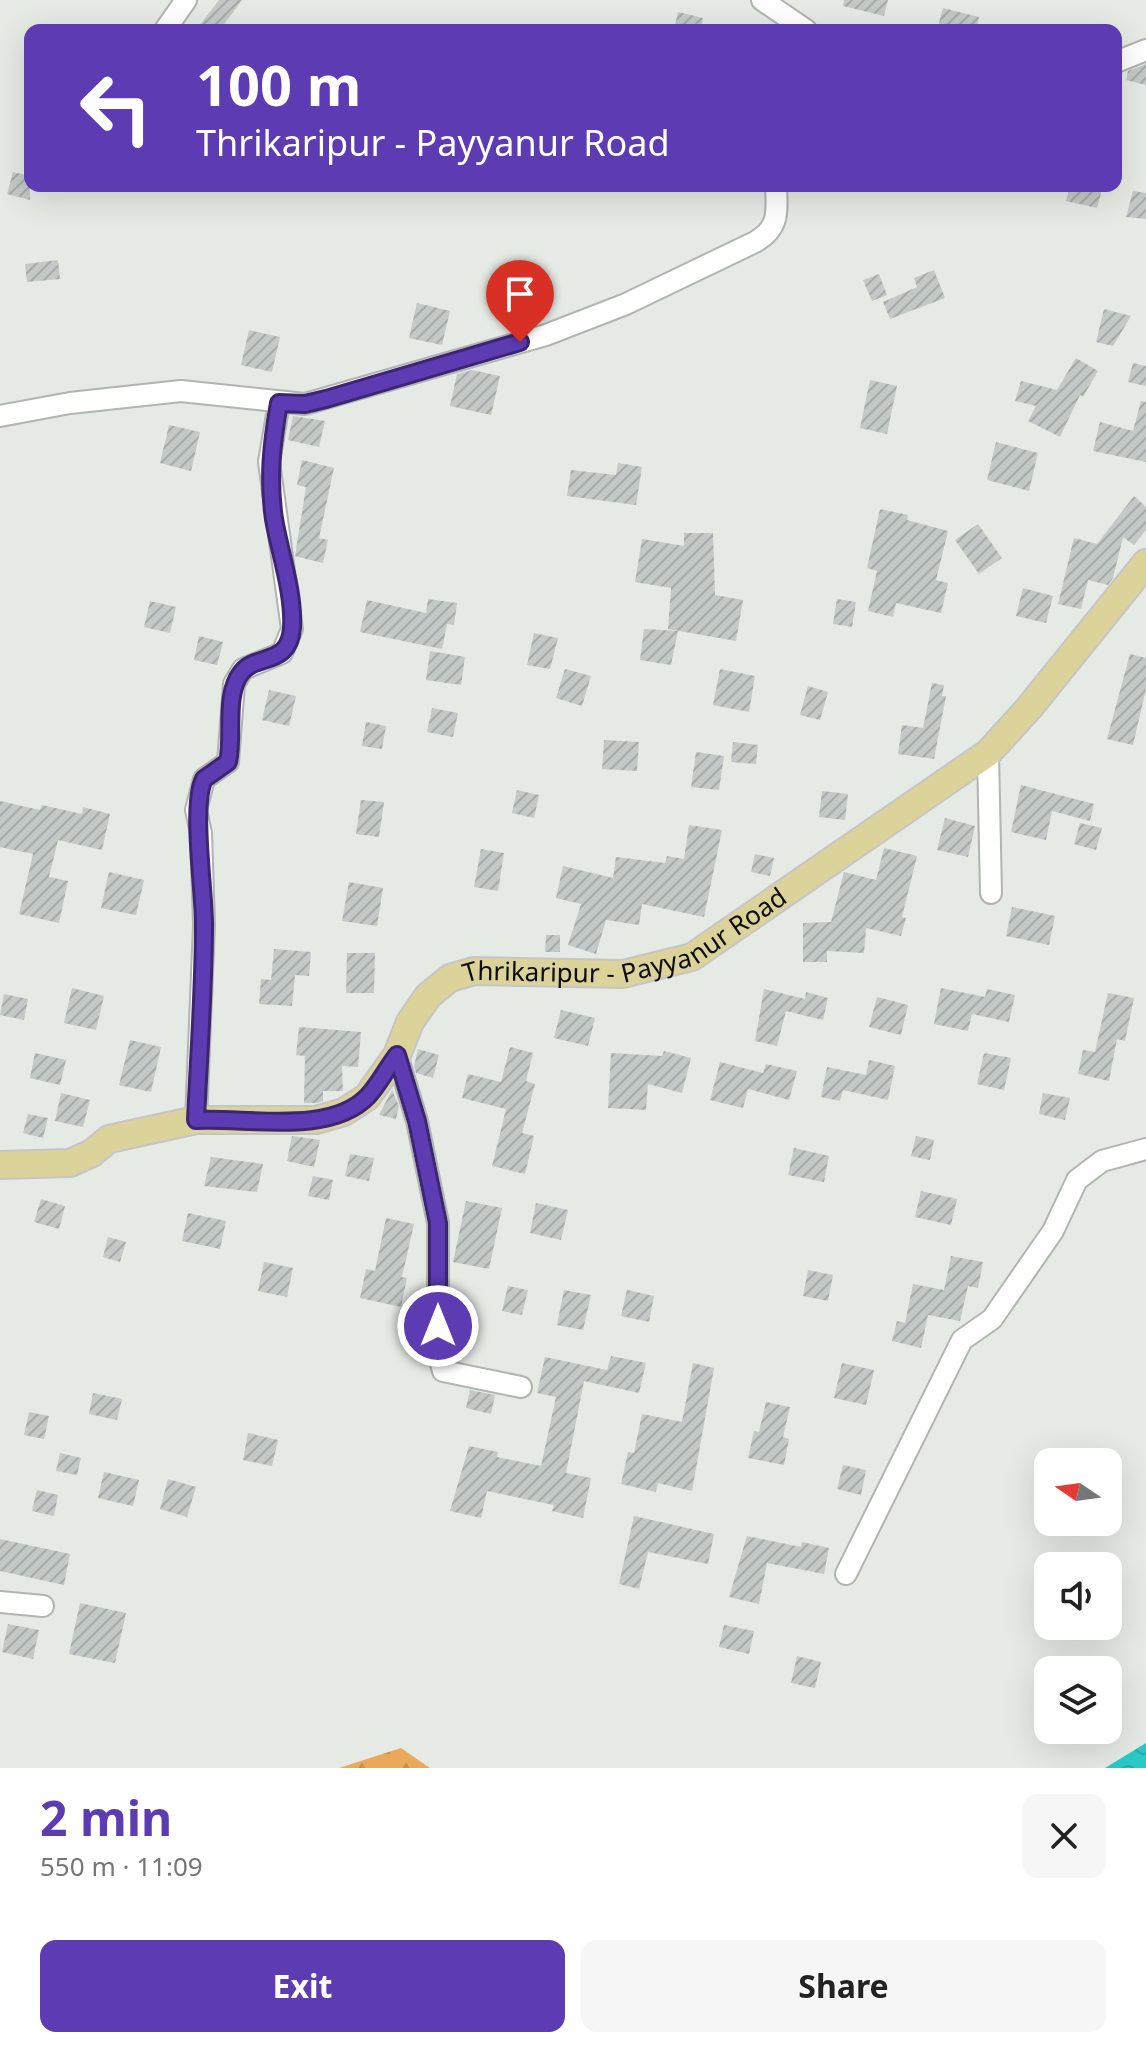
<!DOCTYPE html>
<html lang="en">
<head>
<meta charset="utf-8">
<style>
	:root { --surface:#fff; --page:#f6f6f6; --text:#222; --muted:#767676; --accent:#5c3bb3 }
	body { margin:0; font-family:"Noto Sans",sans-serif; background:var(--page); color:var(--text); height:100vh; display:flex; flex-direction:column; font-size:30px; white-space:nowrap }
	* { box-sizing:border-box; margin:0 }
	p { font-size:26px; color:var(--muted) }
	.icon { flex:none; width:44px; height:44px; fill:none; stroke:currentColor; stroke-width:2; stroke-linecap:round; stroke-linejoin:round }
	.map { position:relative; height:1768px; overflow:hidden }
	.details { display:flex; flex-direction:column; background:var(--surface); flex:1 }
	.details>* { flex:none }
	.banner { position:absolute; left:24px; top:24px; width:1098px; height:168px; border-radius:16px; box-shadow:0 8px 32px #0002; background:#5c3bb3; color:#fff; overflow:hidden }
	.needle { width:52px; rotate:283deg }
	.tools { position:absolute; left:1034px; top:1448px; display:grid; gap:16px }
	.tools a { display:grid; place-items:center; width:88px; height:88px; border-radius:16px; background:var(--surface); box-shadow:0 8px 32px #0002; font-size:40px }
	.pin { position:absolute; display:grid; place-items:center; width:68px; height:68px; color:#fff; margin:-82px -34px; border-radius:50% 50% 50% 0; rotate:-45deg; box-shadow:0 0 8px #0007 }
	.pin .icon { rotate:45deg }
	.me { position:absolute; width:88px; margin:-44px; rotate:0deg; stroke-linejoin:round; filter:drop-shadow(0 0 6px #0008) }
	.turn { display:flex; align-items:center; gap:28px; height:168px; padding:0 40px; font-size:36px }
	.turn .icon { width:104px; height:104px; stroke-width:2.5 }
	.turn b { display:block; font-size:56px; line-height:68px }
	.round { display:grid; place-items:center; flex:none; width:84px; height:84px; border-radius:16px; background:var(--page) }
	.overview { display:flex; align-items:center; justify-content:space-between; height:136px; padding:0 40px }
	h1 { font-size:48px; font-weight:700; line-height:60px; color:var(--accent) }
	.action { display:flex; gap:16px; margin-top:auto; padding:16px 40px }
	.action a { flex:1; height:92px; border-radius:16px; background:var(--accent); color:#fff; font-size:32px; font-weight:700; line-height:92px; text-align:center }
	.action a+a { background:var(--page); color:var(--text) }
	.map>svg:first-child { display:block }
	.forest { fill:url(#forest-firs) }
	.water { fill:url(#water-waves) }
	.building { fill:url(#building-hatch) }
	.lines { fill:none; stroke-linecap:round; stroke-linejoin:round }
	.minor-casing { stroke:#b1b4af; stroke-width:24 }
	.major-casing { stroke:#c5c5c5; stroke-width:30 }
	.minor { stroke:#fff; stroke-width:20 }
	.major { stroke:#dcd39b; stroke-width:26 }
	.route-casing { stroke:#3c2674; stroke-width:20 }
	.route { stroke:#5c3bb3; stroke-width:14 }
	.labels { text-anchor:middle; stroke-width:6; stroke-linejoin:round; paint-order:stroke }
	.street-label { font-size:26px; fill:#0c0d0c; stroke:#fff }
</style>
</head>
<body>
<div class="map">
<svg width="1146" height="1768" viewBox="0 0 1146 1768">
	<defs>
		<pattern id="forest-firs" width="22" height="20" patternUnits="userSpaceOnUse" patternTransform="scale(2)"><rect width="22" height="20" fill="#eaa85b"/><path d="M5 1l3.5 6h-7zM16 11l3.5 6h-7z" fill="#c88f4e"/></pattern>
		<pattern id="water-waves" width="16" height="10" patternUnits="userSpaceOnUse" patternTransform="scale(2)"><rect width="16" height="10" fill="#2bc8c8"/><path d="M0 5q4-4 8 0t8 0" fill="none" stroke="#25abab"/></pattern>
		<pattern id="building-hatch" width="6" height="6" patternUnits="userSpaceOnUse" patternTransform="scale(2)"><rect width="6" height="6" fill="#c3c9c6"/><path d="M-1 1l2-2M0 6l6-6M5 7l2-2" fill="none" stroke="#a6aba9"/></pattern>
	</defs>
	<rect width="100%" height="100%" fill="#e6eae4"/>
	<polygon class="forest" points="401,1748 430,1768 339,1768"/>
	<polygon class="water" points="1146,1743 1146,1768 1105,1768"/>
	<g class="building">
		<polygon points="219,0 242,0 220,30 196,30"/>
		<polygon points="844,0 888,0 884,16 843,6"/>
		<polygon points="943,8 979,17 976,30 937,30"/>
		<polygon points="678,12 703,18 701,30 674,30"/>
		<polygon points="1146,64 1146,85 1126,80 1128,71"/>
		<polygon points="13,172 30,176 30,200 7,194"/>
		<polygon points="1070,186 1103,186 1097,208 1066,201"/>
		<polygon points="1133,191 1146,193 1146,219 1126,217"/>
		<polygon points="58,260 60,279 27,282 25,264"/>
		<polygon points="934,270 945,298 890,319 883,302 917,287 914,278"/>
		<polygon points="879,274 887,295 872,301 863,280"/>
		<polygon points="417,303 450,311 442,345 409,338"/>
		<polygon points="1104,309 1131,316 1113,346 1096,342"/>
		<polygon points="249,330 280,337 272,372 241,365"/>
		<polygon points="1076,358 1098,371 1083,397 1080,395 1060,437 1028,421 1036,406 1015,401 1021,381 1057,390"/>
		<polygon points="1133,363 1146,366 1146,386 1128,382"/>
		<polygon points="472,370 500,376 491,415 450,406 457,374"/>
		<polygon points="870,380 897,386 887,434 860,428"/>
		<polygon points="1141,401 1146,402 1146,462 1093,451 1100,422 1133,431"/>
		<polygon points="293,416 325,421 319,447 288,440"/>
		<polygon points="169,425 200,432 191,471 160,463"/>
		<polygon points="996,442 1038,453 1029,491 987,480"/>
		<polygon points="302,460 334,468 319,538 328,540 323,563 295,556 306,487 297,485"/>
		<polygon points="618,463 642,467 636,505 567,496 571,470 616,475"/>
		<polygon points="1134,496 1146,507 1146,530 1134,545 1123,537 1113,578 1108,585 1088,580 1081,609 1058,604 1074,538 1097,544"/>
		<polygon points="880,509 908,515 907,520 948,531 936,580 948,583 941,613 896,603 893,617 868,611 877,571 867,568"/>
		<polygon points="978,524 1002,558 979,574 955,540"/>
		<polygon points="684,533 713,533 715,595 743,600 736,641 668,629 671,588 635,582 642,539 684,546"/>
		<polygon points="1023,588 1053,596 1046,623 1016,616"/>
		<polygon points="428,599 457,603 454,625 447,624 442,649 360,632 367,600 426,613"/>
		<polygon points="837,599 856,602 852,627 833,624"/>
		<polygon points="150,601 176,607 170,633 144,627"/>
		<polygon points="644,629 678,631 671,665 640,660"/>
		<polygon points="534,633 558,638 550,669 527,665"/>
		<polygon points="199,636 223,642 217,665 194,660"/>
		<polygon points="430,651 465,657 461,685 426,680"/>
		<polygon points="1130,654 1146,658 1146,689 1133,745 1107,739"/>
		<polygon points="565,669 591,676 582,706 556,698"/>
		<polygon points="720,669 755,676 749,712 713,705"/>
		<polygon points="932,683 944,685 942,696 946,696 934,759 898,754 902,725 923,728"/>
		<polygon points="808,686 828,692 820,720 800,715"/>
		<polygon points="269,690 296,696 289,726 262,720"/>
		<polygon points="432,708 458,713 453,737 427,732"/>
		<polygon points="366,722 386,726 382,749 362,746"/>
		<polygon points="604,740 639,742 637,771 602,769"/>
		<polygon points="733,742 758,745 756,764 731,762"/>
		<polygon points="696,752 724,756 719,790 691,787"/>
		<polygon points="1021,785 1094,804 1090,821 1052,811 1046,840 1011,832"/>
		<polygon points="517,790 539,795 534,818 512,813"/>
		<polygon points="822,791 848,794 845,820 819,817"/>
		<polygon points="361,800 384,802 379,837 356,834"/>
		<polygon points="0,801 40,810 42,805 82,814 83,807 110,814 102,850 58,840 49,877 68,881 59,923 19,914 33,854 0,847"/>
		<polygon points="945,818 975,826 968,857 937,850"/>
		<polygon points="1080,823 1102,828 1096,850 1074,844"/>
		<polygon points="689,825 722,830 704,917 642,904 639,925 606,920 596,954 568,945 581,904 556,898 563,866 613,878 616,857 665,863 667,856 684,859"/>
		<polygon points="884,848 917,856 902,917 906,918 901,936 866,928 864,953 827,951 827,962 803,962 803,923 831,922 844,872 876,880"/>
		<polygon points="481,849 504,853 498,891 474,887"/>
		<polygon points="755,854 774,858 770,876 751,872"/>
		<polygon points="109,872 144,880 136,915 101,908"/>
		<polygon points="349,882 383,888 377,926 342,921"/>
		<polygon points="1012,907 1055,916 1049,945 1006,936"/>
		<polygon points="546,935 560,935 560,952 545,952"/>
		<polygon points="274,949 311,952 309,976 295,975 292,1006 259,1004 261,979 271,980"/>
		<polygon points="347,953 375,953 374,993 346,993"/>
		<polygon points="72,988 104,996 96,1030 64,1023"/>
		<polygon points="941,988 985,997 987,989 1015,995 1009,1022 972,1014 968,1031 934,1024"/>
		<polygon points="764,989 805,999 806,992 828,998 823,1020 786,1011 777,1046 755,1041"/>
		<polygon points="1108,993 1134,998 1125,1041 1117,1039 1109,1081 1078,1074 1083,1050 1095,1052"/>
		<polygon points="4,994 28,999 24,1020 0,1015"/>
		<polygon points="877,997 908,1005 901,1035 869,1027"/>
		<polygon points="561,1010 595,1018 588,1046 554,1038"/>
		<polygon points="299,1027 361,1032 358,1067 342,1066 343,1091 323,1091 323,1101 317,1103 304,1103 305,1056 296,1055"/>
		<polygon points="130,1040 161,1047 151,1092 119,1085"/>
		<polygon points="510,1047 533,1053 526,1081 535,1084 522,1133 534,1136 525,1174 492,1166 506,1109 462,1098 468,1074 501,1082"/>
		<polygon points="418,1049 439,1055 433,1078 416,1073 414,1066"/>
		<polygon points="664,1051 691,1058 682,1093 648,1084 646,1110 608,1108 611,1053 662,1056"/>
		<polygon points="35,1053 66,1060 60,1085 30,1078"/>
		<polygon points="984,1053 1011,1058 1004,1090 977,1084"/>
		<polygon points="869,1060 895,1066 888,1100 843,1090 840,1101 821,1097 827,1067 866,1075"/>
		<polygon points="720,1062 763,1073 766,1064 797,1071 789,1100 748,1089 743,1108 710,1100"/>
		<polygon points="392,1090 399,1106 396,1119 379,1115"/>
		<polygon points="61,1093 90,1100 83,1127 55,1121"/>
		<polygon points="1043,1093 1070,1098 1065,1120 1039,1114"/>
		<polygon points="28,1114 48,1118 43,1138 23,1133"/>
		<polygon points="292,1136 320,1140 314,1167 287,1161"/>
		<polygon points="916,1136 934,1140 930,1160 911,1156"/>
		<polygon points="794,1148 829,1156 824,1182 788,1175"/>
		<polygon points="350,1154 374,1158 369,1181 345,1176"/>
		<polygon points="211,1157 263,1164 257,1192 204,1186"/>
		<polygon points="313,1176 333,1180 329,1200 308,1196"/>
		<polygon points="921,1191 957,1199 951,1225 915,1217"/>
		<polygon points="41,1199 65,1206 59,1229 34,1222"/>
		<polygon points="466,1201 502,1208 489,1269 453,1262"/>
		<polygon points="536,1203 568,1210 561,1240 530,1233"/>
		<polygon points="188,1213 226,1221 220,1249 182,1241"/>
		<polygon points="386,1218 414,1224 402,1277 407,1278 401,1307 360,1298 366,1269 375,1271"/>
		<polygon points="108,1237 126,1242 120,1262 103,1257"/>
		<polygon points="951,1256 983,1262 978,1288 968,1286 960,1321 928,1315 921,1348 892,1341 897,1321 905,1323 913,1284 944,1290"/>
		<polygon points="264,1262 293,1268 287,1297 258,1291"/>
		<polygon points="808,1270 833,1275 828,1301 803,1296"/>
		<polygon points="508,1286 528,1290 522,1315 502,1311"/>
		<polygon points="564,1290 591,1295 583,1330 557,1325"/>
		<polygon points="627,1290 654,1296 649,1322 621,1316"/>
		<polygon points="611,1356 646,1363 639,1393 584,1381 566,1473 591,1478 583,1518 552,1511 554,1505 487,1491 481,1518 450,1511 469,1446 498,1452 497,1457 541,1466 556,1397 537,1393 545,1357 607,1370"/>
		<polygon points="693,1363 714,1368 692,1491 658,1483 656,1492 621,1484 628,1452 634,1453 642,1414 682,1422"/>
		<polygon points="842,1363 874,1370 866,1405 834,1398"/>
		<polygon points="470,1390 495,1395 491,1414 466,1408"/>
		<polygon points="93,1393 122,1399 117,1420 89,1414"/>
		<polygon points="766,1402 790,1407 783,1437 789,1439 784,1465 748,1458 754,1431 759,1432"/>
		<polygon points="29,1412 49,1416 44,1439 24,1435"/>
		<polygon points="248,1433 278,1440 272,1466 243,1460"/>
		<polygon points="60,1453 81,1458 77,1475 56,1471"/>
		<polygon points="843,1465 866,1470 861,1495 837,1489"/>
		<polygon points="104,1472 139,1480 133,1506 98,1498"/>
		<polygon points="168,1479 196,1487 187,1517 160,1509"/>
		<polygon points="37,1490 58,1495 54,1516 32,1511"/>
		<polygon points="634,1516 714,1534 708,1564 648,1552 639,1589 619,1584"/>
		<polygon points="747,1536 801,1547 802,1542 829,1548 824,1574 767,1563 759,1604 729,1597"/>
		<polygon points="0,1539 70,1554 64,1585 0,1571"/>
		<polygon points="80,1603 126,1613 115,1663 69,1654"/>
		<polygon points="8,1624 39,1630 33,1659 2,1652"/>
		<polygon points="724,1625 754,1631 749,1654 719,1647"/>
		<polygon points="797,1656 821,1662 815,1688 791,1683"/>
	</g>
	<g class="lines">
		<defs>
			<g id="minor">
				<polyline points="762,0 806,30"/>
				<polyline points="165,30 186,0"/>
				<polyline points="1116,62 1146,50"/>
				<path d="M0,416l70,-13 111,-12 124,13 241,-69 80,-31 129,-62c25,-14 22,-31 21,-56"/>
				<polyline points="988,753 991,893"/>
				<polyline points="397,1055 417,1121 438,1223 438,1352 443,1371 521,1387"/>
				<polyline points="196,1120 204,925 201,833 196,810 204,779 228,762 234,684 243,669 282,653 292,629 269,462 279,403"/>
				<polyline points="846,1574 962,1340 992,1319 1053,1231 1077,1180 1102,1161 1146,1149"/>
				<polyline points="0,1602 43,1606"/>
			</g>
			<g id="major">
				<path id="s1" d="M0,1165l70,-2 22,-10 17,-14 87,-19h120l28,-8 23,-15 30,-42 13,-33 18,-26 22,-18 24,-7 149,3 69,-17 296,-204 41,-45 117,-145"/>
			</g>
		</defs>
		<use href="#minor" class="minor-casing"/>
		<use href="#major" class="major-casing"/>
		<use href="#minor" class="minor"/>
		<use href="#major" class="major"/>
	</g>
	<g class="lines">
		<defs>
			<path id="route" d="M438,1326v-103l-21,-102 -20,-66c-10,13 -18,29 -29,41 -38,40 -122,21 -172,24 3,-65 8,-131 8,-196 0,-35 -13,-119 0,-145l24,-17c6,-26 -4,-67 13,-89 15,-20 48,-6 51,-45 2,-36 -12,-74 -18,-109 -6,-41 -2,-76 5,-116l26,1 21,-5 194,-57"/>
		</defs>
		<use href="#route" class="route-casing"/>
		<use href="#route" class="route"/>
	</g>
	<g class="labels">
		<g class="street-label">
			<text dy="9" stroke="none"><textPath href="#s1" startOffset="714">Thrikaripur - Payyanur Road</textPath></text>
		</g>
	</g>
</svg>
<div class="tools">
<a><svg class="needle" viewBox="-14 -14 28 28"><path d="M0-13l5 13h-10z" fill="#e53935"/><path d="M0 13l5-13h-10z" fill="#767676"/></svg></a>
<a><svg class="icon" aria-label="sound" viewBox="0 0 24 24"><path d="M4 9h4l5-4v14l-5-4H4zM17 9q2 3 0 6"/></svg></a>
<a><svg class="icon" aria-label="layers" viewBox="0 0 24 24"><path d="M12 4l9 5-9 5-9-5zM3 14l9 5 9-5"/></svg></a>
</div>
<div class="pin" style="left:520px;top:342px;background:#d93025"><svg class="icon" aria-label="arrive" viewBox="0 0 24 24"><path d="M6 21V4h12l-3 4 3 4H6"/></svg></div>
<svg class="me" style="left:438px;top:1326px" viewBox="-20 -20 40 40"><circle r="17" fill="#5c3bb3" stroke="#fff" stroke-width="3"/><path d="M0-11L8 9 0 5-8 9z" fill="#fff"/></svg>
<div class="banner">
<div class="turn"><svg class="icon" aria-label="left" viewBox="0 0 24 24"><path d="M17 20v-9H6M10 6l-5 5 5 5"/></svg><div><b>100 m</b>Thrikaripur - Payyanur Road</div></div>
</div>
</div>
<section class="details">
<div class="overview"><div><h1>2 min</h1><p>550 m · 11:09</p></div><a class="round"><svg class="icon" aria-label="close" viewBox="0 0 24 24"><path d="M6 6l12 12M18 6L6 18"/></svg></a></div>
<div class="action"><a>Exit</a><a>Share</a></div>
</section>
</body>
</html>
